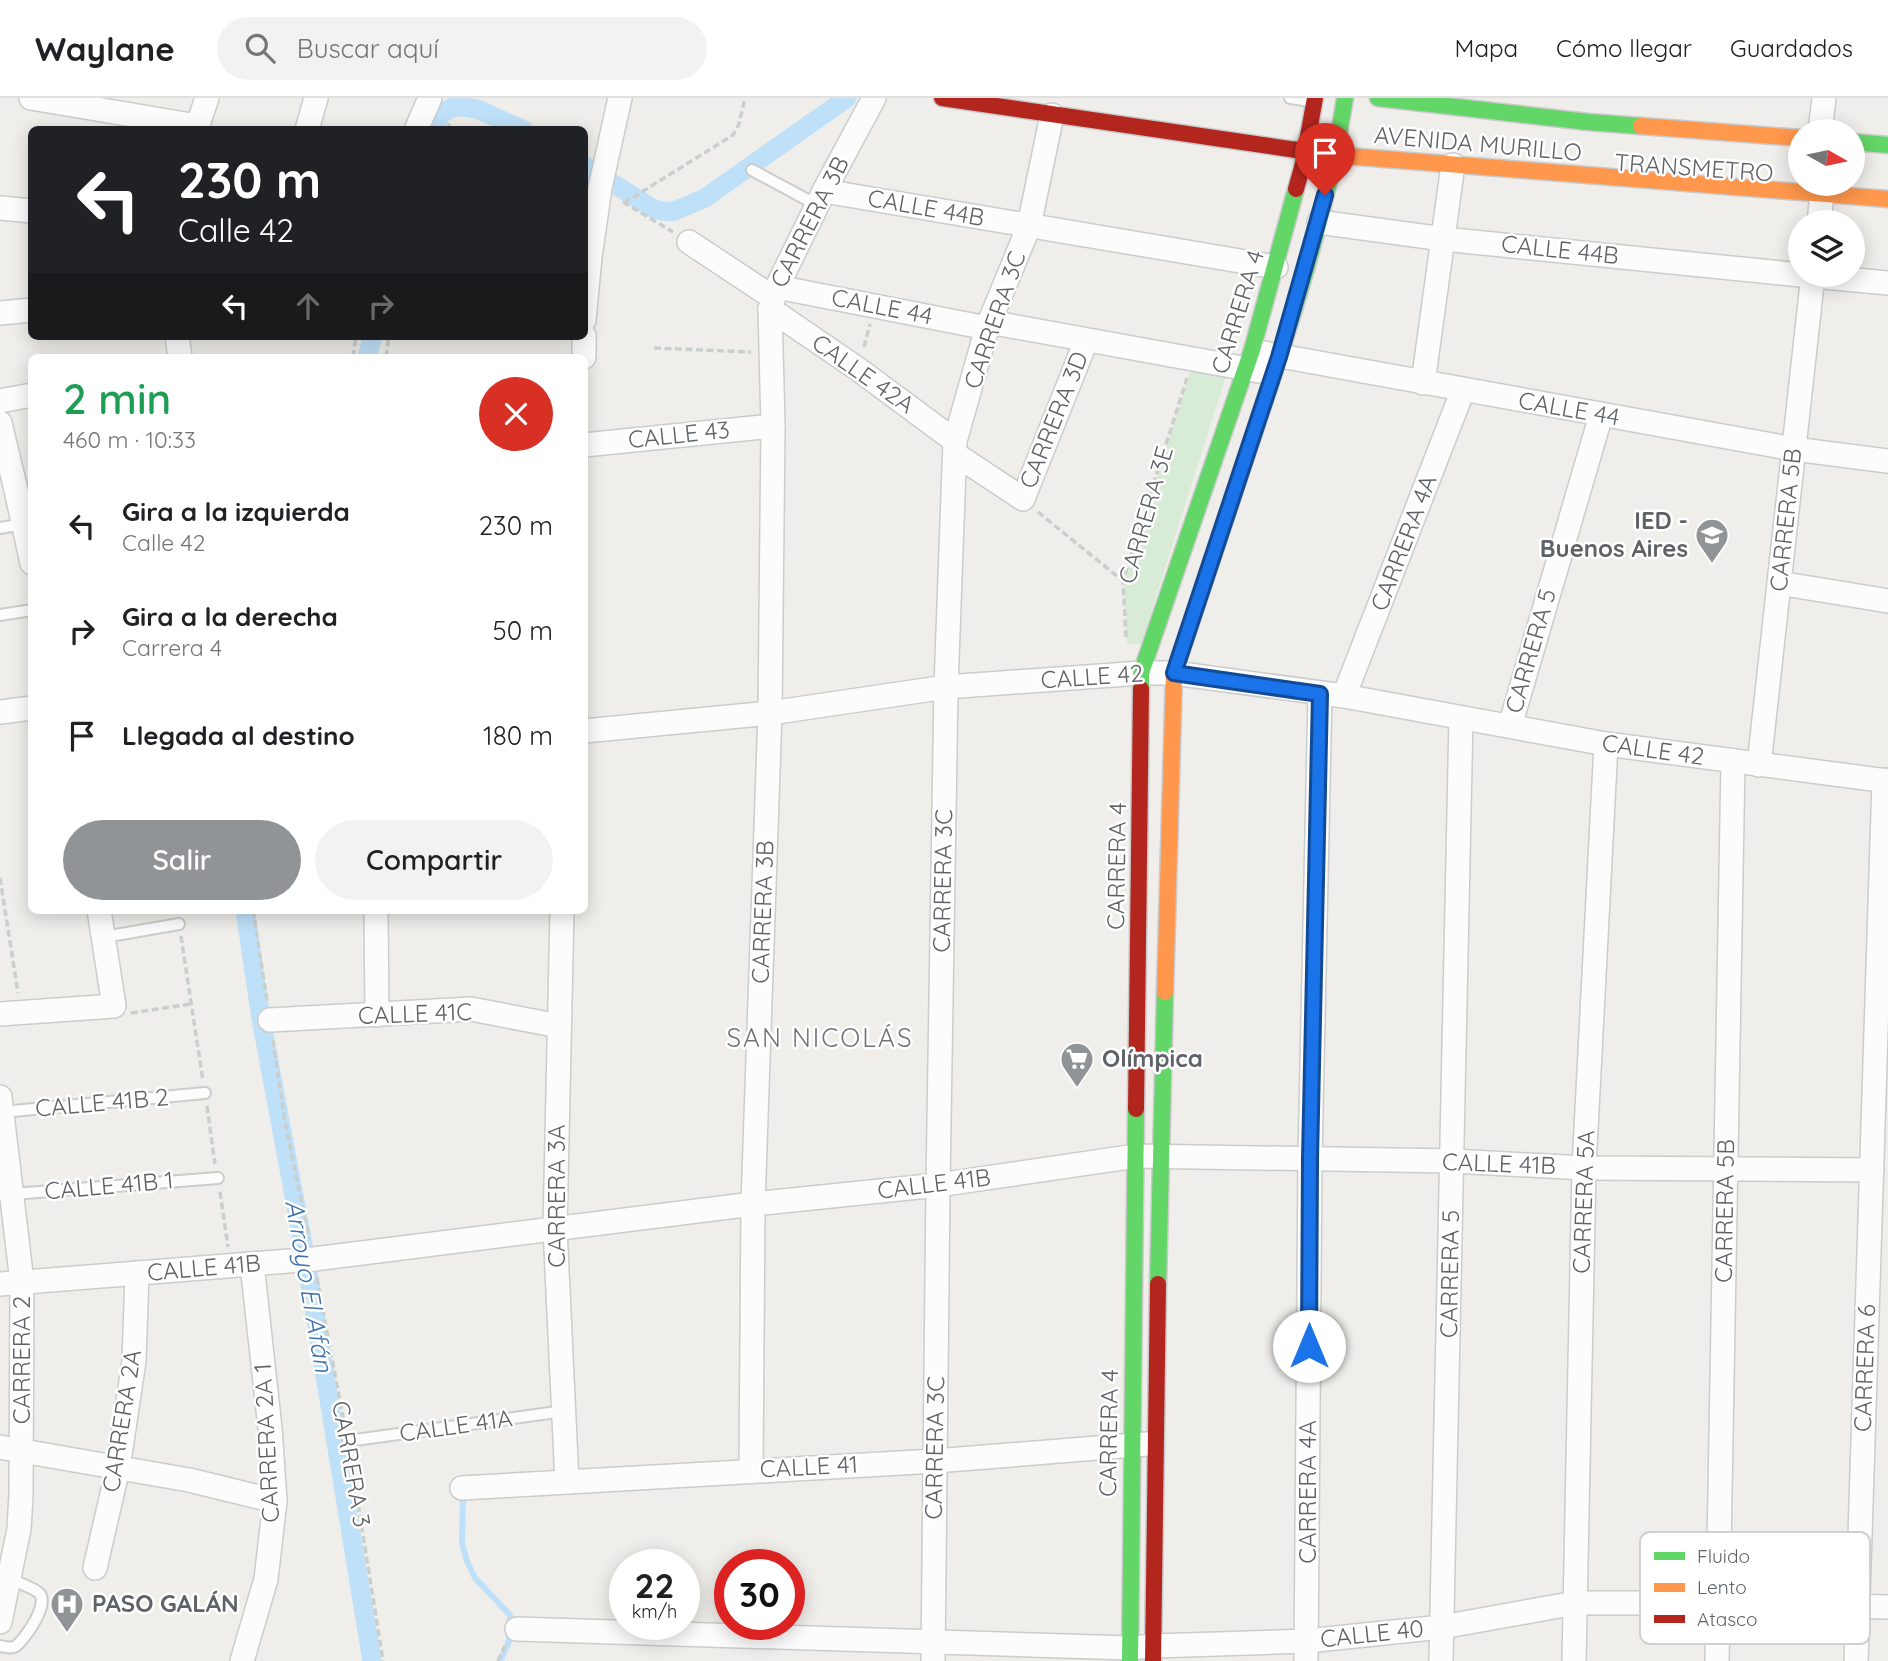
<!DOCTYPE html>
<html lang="es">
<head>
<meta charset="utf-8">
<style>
	:root { --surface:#fff; --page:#f2f2f2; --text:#202124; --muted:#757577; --line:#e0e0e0; --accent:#919496 }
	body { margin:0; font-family:Quicksand,sans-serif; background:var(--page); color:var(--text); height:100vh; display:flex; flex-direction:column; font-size:26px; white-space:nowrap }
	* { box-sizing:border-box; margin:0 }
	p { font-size:23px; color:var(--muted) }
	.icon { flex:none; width:38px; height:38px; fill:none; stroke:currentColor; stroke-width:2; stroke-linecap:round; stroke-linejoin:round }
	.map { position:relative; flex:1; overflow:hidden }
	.side { position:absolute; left:28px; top:256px; width:560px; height:560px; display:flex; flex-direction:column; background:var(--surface); border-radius:10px; box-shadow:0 4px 18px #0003 }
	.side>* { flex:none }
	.top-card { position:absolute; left:28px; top:28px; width:560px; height:214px; border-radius:10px; box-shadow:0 4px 18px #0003; background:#202124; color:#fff; overflow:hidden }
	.needle { width:46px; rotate:99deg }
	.tools { position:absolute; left:1788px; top:21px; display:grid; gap:14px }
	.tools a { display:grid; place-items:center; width:77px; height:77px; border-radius:50%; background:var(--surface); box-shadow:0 4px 18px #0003; font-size:35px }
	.speed { position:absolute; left:609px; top:1451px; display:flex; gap:14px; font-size:35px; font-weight:700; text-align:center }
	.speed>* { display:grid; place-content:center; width:91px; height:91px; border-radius:50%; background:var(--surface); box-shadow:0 4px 18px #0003; line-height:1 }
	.speed small { font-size:18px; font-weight:400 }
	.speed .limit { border:10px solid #d22; background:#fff; color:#111 }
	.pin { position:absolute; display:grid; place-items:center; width:60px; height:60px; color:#fff; margin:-72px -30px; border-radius:50% 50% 50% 0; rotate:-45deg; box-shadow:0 0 7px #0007 }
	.pin .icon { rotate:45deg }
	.me { position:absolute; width:77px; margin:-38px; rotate:0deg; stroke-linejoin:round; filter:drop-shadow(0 0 5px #0008) }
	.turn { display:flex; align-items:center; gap:24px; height:147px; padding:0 35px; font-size:32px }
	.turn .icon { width:91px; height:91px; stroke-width:2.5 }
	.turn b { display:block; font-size:49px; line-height:60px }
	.lanes { display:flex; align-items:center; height:66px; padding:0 35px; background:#0003; justify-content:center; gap:35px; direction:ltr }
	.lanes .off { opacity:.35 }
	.round { display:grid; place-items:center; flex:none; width:74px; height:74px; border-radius:37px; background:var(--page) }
	.overview { display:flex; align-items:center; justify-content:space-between; height:119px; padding:0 35px }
	h1 { font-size:42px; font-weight:600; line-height:52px; color:#1e9e55 }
	.primary-button { display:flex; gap:14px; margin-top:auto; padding:14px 35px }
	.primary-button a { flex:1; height:80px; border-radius:42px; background:var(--accent); color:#fff; font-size:28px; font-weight:600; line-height:80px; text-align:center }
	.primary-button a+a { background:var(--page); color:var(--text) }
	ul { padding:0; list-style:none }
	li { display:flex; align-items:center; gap:21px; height:105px; padding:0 35px }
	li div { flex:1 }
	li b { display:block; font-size:26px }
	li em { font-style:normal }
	header { display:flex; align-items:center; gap:42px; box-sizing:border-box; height:98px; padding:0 35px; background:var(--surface); border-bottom:2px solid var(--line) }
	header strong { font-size:33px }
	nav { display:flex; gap:38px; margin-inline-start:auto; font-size:24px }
	.search { width:490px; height:63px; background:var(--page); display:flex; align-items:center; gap:18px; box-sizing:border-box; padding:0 24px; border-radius:38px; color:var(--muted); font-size:26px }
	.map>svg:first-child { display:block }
	.green { fill:#d8ebd6 }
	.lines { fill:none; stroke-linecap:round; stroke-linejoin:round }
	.stream { stroke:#bfe0f9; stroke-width:6 }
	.canal { stroke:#bfe0f9; stroke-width:19 }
	.lane-casing { stroke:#cbcccc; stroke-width:14 }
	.street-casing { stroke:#cbcccc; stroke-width:26 }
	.fast-casing { stroke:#cacacb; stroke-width:19 }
	.slow-casing { stroke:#cacacb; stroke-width:19 }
	.jam-casing { stroke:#cacacb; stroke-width:19 }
	.path { stroke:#cacfcc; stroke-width:3.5; stroke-dasharray:7 3.5; stroke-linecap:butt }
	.lane { stroke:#fdfcfc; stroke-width:10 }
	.street { stroke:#fdfcfc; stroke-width:23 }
	.fast { stroke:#63d668; stroke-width:16 }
	.slow { stroke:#ff974d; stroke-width:16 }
	.jam { stroke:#b3261e; stroke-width:16 }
	.route-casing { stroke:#114b97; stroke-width:18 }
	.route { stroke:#1a73e8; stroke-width:12 }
	.labels { text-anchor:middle; stroke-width:5; stroke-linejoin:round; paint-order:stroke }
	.street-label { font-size:24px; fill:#5f6368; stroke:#fff }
	.poi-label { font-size:24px; font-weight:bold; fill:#5f6368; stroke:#fff; text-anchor:start }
	.neighbourhood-label { font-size:26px; letter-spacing:2px; fill:#70757a; stroke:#fff }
	.water-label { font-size:26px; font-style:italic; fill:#4174aa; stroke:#fff }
	.key { fill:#fff; stroke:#cfd0d2; stroke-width:2 }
	.key-label { font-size:19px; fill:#5f6368 }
</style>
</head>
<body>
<header>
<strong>Waylane</strong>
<div class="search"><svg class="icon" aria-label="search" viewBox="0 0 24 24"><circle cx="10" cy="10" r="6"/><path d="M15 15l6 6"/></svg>Buscar aquí</div>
<nav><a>Mapa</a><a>Cómo llegar</a><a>Guardados</a></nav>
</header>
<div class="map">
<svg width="1888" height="1563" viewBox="0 0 1888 1563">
	<rect width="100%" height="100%" fill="#efeeea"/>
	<polygon class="green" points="1192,268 1227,275 1141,546 1127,546 1124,483"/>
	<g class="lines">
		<polyline class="stream" points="463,1395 462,1445 467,1463 475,1480 510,1517 510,1534 508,1546 500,1563"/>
		<g class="canal">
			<polyline points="433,32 441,16 455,8 477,11 524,32"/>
			<polyline points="584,67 652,110 662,113 672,114 705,100 847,0"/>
			<polyline points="367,259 373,238"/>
			<polyline points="245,812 261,921 306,1162 372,1563"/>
		</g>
		<defs>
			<g id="lane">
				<polyline points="1290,0 1311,3"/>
				<polyline points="752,72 817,107"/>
				<polyline points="0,430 23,426"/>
				<polyline points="0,517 32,512"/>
				<polyline points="104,839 179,826"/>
				<polyline points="2,1014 205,995"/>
				<polyline points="0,1097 218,1080"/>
				<polyline points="348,1343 564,1313"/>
				<path d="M0,1548c6,1 11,3 16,0 9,-7 34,-42 23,-53 -5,-5 -23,-11 -30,-15"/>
			</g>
			<g id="street">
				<polyline points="31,0 197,28"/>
				<polyline points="196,32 207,0"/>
				<polyline points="307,32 316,0"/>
				<polyline points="416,32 430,0"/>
				<polyline points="1820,33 1824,0"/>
				<polyline points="824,93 1276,169"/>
				<polyline points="0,110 32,113"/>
				<polyline points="1319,124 1443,141 1801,177"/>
				<polyline points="1819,124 1822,96"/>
				<polyline points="689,144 772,199"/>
				<polyline points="1803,177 1888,185"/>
				<polyline points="777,189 987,230"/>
				<polyline points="770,211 858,271 955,343"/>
				<polyline points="0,215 32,212"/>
				<polyline points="584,222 590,159 600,90 620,0"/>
				<polyline points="989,224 1259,273"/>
				<polyline points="177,238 180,259"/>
				<polyline points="1264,255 1794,351 1888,363"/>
				<polyline points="584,259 584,238"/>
				<polyline points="1423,285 1453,67"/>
				<polyline points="0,303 32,297"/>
				<polyline points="0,325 16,392 32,465"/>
				<polyline points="584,347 773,328"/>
				<polyline points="955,356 1023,401 1086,243"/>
				<polyline points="1779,485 1888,503"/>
				<polyline points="1344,598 1463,292"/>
				<polyline points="0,614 32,610"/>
				<polyline points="1510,628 1601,317"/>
				<polyline points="584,633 770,615 946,589 1141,575 1174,575 1344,598 1606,646 1888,683"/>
				<polyline points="1759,667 1813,177"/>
				<polyline points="376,812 377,917"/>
				<polyline points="562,812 555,1130 567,1384"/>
				<polyline points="0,916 114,908 99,812"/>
				<polyline points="270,922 471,911 559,928"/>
				<polyline points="0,999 22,1184 21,1397 19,1431 0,1524"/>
				<polyline points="0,1186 314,1161 753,1106 938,1087 1136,1058 1453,1063 1584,1070 1872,1072"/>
				<polyline points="0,1349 189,1382 275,1403"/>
				<polyline points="751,1372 753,1106 770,615 773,328 770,211 777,189 824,93 874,0"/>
				<polyline points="462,1390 935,1363 1147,1346"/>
				<polyline points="95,1470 118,1370 134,1263 137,1175"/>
				<polyline points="517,1531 1130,1550 1154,1548 1307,1543 1442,1529 1575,1505 1718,1505 1888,1509"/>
				<polyline points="242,1563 266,1481 275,1403 270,1330 252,1166"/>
				<polyline points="933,1563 938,1087 946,589 955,343 987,230 1029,128 1052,17"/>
				<polyline points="1306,1563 1310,1060 1320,596"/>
				<polyline points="1441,1563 1461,620"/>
				<polyline points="1574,1563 1584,1070 1606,646"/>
				<polyline points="1717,1563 1733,663"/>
				<polyline points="1856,1563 1884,682"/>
			</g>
			<g id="fast">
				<polyline points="1378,0 1588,24 1641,28"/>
				<polyline points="1853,44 1888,47"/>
				<path d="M1227,416c37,-113 78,-226 104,-342 6,-25 10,-50 14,-74"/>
				<polyline points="1141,591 1141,575 1252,252 1296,91"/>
				<polyline points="1158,1186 1165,894"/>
				<polyline points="1130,1563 1136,1011"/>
			</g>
			<g id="slow">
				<polyline points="1641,28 1801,40"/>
				<polyline points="1310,54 1334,57 1888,101"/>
				<polyline points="1165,894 1174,575 1227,416"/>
			</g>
			<g id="jam">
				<polyline points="942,0 1310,54"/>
				<polyline points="1296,91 1303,66 1315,0"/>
				<polyline points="1136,1011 1141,591"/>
				<polyline points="1153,1563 1158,1186"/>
			</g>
		</defs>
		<use href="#lane" class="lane-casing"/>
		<use href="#street" class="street-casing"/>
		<use href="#fast" class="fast-casing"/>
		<use href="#slow" class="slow-casing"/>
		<use href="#jam" class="jam-casing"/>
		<g class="path">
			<polyline points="447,32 451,22"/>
			<polyline points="623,104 673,134"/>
			<polyline points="624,105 733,37 739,26 745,0"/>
			<polyline points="864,249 870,226"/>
			<polyline points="654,250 751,254"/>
			<polyline points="353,259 356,238"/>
			<polyline points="386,259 389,238"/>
			<polyline points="1038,414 1123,483"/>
			<polyline points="1126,539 1123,483 1187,280"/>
			<polyline points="0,780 18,895"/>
			<polyline points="253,812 267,903"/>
			<polyline points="181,838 203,983"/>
			<polyline points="131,915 191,906"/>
			<polyline points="273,942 285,1024 309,1141"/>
			<polyline points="207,1008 215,1066"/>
			<polyline points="220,1094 228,1149"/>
			<polyline points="317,1180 345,1330"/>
			<polyline points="350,1355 383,1563"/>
			<polyline points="498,1563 505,1548"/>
		</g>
		<use href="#lane" class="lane"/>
		<use href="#street" class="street"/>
		<use href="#fast" class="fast"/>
		<use href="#slow" class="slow"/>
		<use href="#jam" class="jam"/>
	</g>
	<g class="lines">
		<defs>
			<polyline id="route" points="1309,1248 1310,1060 1320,596 1174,575 1279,259 1325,97"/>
		</defs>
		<use href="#route" class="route-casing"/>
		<use href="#route" class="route"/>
	</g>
	<defs>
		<symbol id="school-pin" viewBox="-11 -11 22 30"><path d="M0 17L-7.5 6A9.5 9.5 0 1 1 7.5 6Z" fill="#919496" stroke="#fff"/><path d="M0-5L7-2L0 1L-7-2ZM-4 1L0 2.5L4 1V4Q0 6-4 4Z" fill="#fff"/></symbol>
		<symbol id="supermarket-pin" viewBox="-11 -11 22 30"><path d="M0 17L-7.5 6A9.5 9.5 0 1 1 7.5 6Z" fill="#919496" stroke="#fff"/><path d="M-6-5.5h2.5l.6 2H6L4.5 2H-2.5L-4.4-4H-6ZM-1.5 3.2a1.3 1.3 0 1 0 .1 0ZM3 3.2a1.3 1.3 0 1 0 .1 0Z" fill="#fff"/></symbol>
		<symbol id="hospital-pin" viewBox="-11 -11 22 30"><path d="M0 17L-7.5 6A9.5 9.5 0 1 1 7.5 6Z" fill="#919496" stroke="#fff"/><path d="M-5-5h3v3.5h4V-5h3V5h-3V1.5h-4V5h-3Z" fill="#fff"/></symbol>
	</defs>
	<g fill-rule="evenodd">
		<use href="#school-pin" x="1693" y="418" width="38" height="52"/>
		<use href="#supermarket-pin" x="1058" y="942" width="38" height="52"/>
		<use href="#hospital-pin" x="48" y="1487" width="38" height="52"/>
	</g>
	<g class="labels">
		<g class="street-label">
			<text transform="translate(1478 46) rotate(5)" y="8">AVENIDA MURILLO</text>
			<text transform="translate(1694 70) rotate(4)" y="8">TRANSMETRO</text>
			<text transform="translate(926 110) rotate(10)" y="8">CALLE 44B</text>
			<text transform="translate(810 124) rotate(-63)" y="8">CARRERA 3B</text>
			<text transform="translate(1560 152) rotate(6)" y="8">CALLE 44B</text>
			<text transform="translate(882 209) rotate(11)" y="8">CALLE 44</text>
			<text transform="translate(1238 214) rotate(-73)" y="8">CARRERA 4</text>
			<text transform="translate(995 222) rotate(-71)" y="8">CARRERA 3C</text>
			<text transform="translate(863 276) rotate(35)" y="8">CALLE 42A</text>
			<text transform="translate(1569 311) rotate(10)" y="8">CALLE 44</text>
			<text transform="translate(1054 322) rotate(-68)" y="8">CARRERA 3D</text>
			<text transform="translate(679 337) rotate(-6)" y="8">CALLE 43</text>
			<text transform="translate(1146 417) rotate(-74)" y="8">CARRERA 3E</text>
			<text transform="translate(1786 422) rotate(-84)" y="8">CARRERA 5B</text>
			<text transform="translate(1404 445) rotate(-69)" y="8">CARRERA 4A</text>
			<text transform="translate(1531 553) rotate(-74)" y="8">CARRERA 5</text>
			<text transform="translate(1092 579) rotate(-4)" y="8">CALLE 42</text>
			<text transform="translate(1653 652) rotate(8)" y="8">CALLE 42</text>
			<text transform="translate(1117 768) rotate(-89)" y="8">CARRERA 4</text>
			<text transform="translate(943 783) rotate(-89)" y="8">CARRERA 3C</text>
			<text transform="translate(763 814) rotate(-88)" y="8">CARRERA 3B</text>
			<text transform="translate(415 916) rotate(-2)" y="8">CALLE 41C</text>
			<text transform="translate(102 1005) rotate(-5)" y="8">CALLE 41B 2</text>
			<text transform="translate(1499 1066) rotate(2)" y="8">CALLE 41B</text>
			<text transform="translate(934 1086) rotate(-7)" y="8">CALLE 41B</text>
			<text transform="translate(109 1088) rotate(-5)" y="8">CALLE 41B 1</text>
			<text transform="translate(557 1098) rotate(-90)" y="8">CARRERA 3A</text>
			<text transform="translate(1584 1104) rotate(-88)" y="8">CARRERA 5A</text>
			<text transform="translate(1725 1113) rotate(-89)" y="8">CARRERA 5B</text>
			<text transform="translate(204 1170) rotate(-5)" y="8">CALLE 41B</text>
			<text transform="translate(1450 1176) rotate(-89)" y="8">CARRERA 5</text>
			<text transform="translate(22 1262) rotate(-90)" y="8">CARRERA 2</text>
			<text transform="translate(1865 1270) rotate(-88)" y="8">CARRERA 6</text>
			<text transform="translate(122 1323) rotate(-81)" y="8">CARRERA 2A</text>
			<text transform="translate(456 1328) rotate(-8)" y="8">CALLE 41A</text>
			<text transform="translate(1109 1335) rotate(-89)" y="8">CARRERA 4</text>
			<text transform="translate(267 1345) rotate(-93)" y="8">CARRERA 2A 1</text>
			<text transform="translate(935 1350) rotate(-89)" y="8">CARRERA 3C</text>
			<text transform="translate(351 1366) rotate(80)" y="8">CARRERA 3</text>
			<text transform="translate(809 1369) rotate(-3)" y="8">CALLE 41</text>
			<text transform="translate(1308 1394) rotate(-90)" y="8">CARRERA 4A</text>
			<text transform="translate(1372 1536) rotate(-6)" y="8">CALLE 40</text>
		</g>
		<g class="poi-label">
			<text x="1688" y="431" text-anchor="end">IED -<tspan x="1688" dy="28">Buenos Aires</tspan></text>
			<text x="1102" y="969">Olímpica</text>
			<text x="92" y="1514">PASO GALÁN</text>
		</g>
		<g class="neighbourhood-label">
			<text x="820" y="949">SAN NICOLÁS</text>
		</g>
		<g class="water-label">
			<text transform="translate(309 1188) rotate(80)" y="9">Arroyo El Afán</text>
		</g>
	</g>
	<rect x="1640" y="1434" width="230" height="112" rx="10" class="key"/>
	<rect x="1654" y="1454" width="31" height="8" fill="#63d668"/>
	<rect x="1654" y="1485" width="31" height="9" fill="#ff974d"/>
	<rect x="1654" y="1517" width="31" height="8" fill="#b3261e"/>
	<g class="key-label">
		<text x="1697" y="1465">Fluido</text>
		<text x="1697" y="1496">Lento</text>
		<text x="1697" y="1528">Atasco</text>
	</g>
</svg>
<div class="tools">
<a><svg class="needle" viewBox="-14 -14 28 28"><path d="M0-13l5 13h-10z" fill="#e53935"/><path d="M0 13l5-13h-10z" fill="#757577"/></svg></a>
<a><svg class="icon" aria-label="layers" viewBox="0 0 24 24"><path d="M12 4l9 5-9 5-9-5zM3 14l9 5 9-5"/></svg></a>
</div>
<div class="speed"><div>22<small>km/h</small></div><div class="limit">30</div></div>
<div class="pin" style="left:1325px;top:97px;background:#d93025"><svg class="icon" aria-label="arrive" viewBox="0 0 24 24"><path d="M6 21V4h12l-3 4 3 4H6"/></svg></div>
<svg class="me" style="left:1309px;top:1248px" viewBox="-20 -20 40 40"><circle r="19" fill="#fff"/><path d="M0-13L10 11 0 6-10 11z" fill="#1a73e8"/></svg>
<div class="top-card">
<div class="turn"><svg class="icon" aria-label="left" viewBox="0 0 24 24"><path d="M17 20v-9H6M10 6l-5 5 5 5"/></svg><div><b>230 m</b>Calle 42</div></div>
<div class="lanes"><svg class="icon" aria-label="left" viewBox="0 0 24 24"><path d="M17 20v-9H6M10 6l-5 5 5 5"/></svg><svg class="icon off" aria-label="ahead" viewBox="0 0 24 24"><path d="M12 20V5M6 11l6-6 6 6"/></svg><svg class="icon off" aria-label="right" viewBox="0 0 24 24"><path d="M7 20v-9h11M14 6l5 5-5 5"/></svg></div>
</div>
<section class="side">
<div class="overview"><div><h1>2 min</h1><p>460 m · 10:33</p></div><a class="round" style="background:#d93025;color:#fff"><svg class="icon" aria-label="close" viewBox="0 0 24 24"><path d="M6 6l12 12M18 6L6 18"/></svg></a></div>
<ul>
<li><svg class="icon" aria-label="left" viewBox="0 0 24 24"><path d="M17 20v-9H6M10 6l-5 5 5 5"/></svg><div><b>Gira a la izquierda</b><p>Calle 42</p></div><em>230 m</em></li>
<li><svg class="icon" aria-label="right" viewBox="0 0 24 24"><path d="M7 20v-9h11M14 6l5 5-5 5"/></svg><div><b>Gira a la derecha</b><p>Carrera 4</p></div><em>50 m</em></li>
<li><svg class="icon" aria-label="arrive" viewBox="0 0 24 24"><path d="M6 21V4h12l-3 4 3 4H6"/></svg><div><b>Llegada al destino</b></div><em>180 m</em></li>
</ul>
<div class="primary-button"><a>Salir</a><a>Compartir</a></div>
</section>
</div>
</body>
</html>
